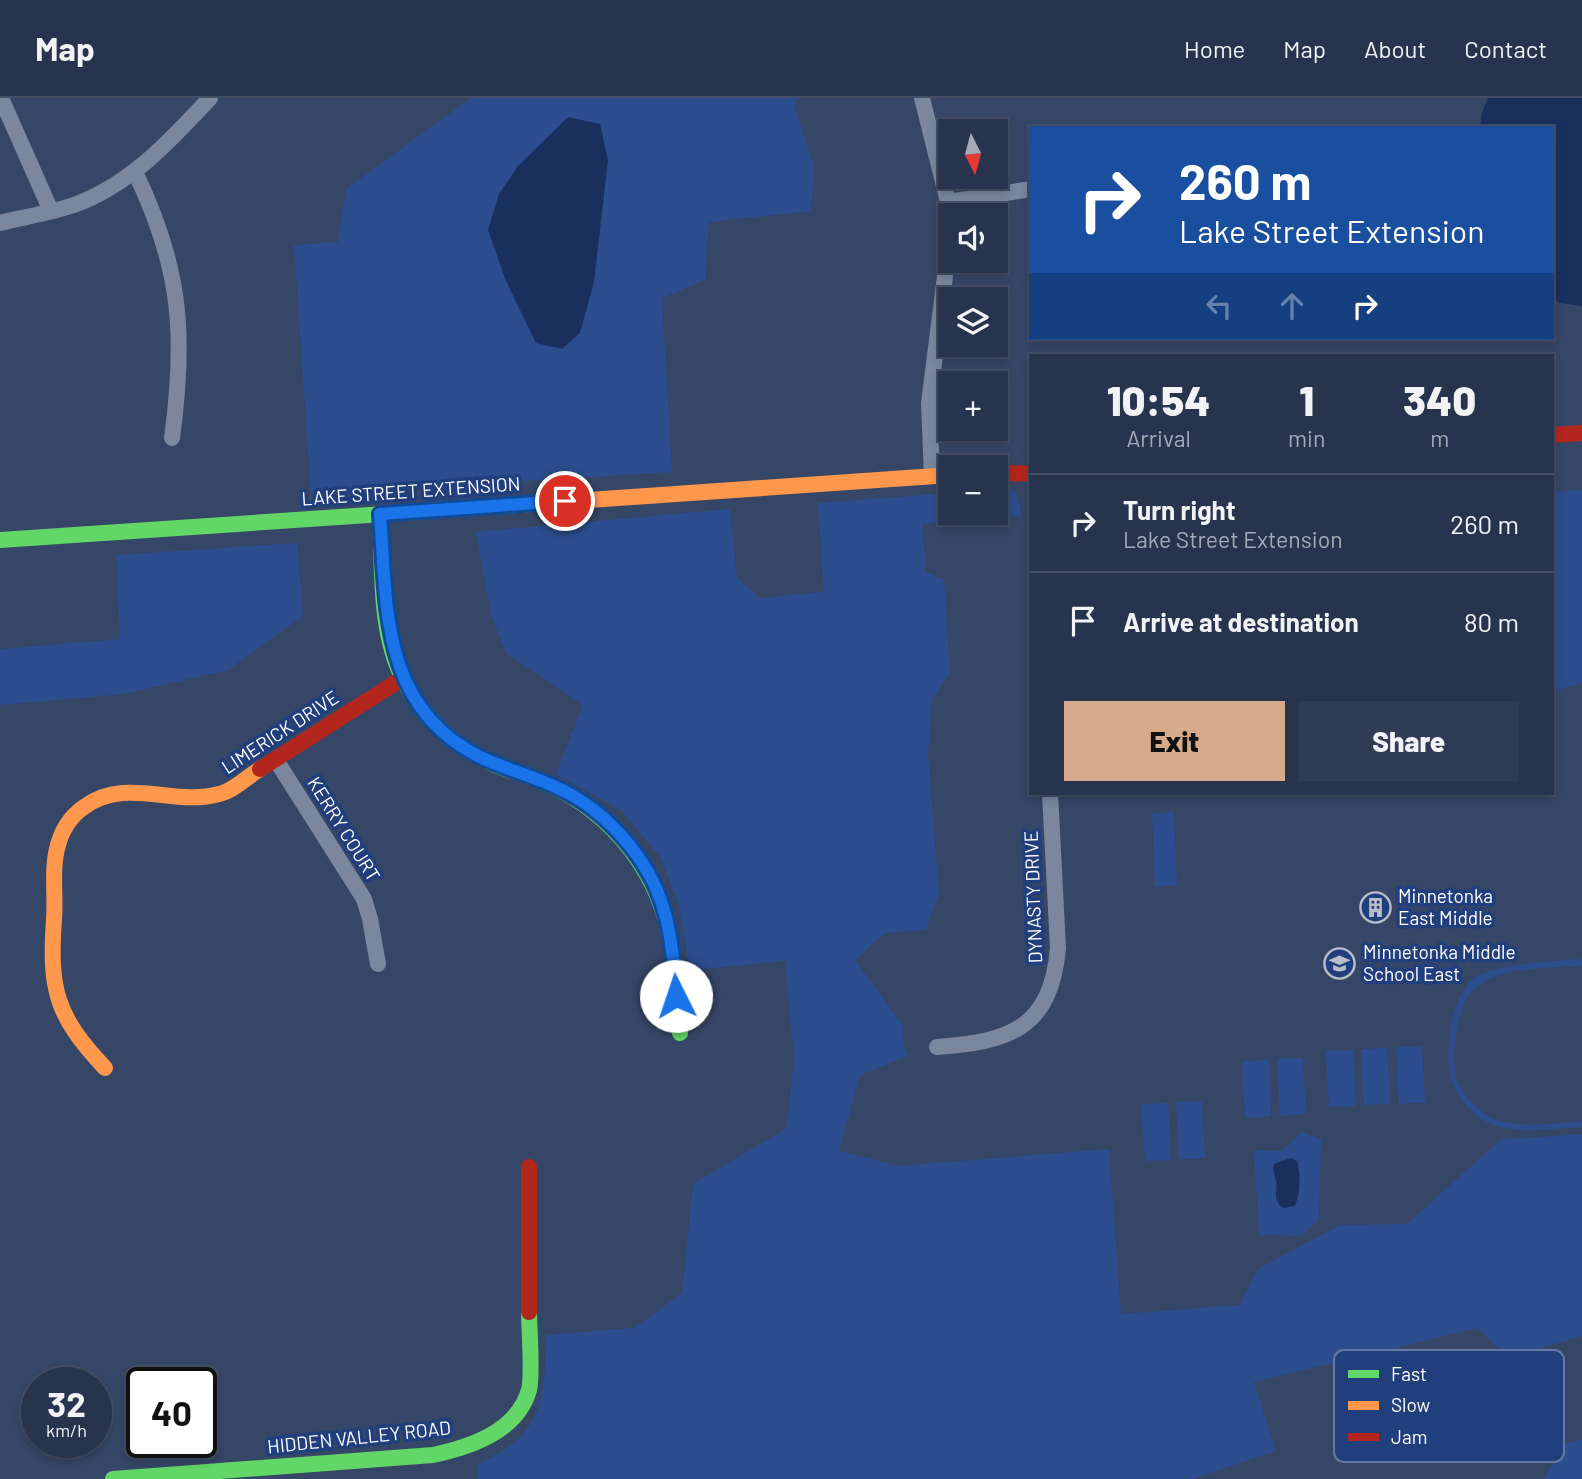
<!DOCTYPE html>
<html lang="en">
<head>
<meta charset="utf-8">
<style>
	:root { --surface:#28344d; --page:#303c54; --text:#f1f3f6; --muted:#a5aab6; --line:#444f65; --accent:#d6ab8b }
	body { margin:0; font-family:Barlow,sans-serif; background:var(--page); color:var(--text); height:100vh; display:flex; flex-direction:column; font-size:26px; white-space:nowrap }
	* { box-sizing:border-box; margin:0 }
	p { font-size:23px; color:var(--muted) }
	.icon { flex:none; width:38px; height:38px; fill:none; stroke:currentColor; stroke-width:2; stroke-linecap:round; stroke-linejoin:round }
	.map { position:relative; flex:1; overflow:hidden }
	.details { position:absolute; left:1029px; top:256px; width:525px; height:441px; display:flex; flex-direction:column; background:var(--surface); border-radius:0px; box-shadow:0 4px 10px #0003,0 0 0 2px var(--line) }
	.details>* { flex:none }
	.guide { position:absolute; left:1029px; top:28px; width:525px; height:214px; border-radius:0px; box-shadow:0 4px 10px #0003,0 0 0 2px var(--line); background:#1a4fa0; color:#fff; overflow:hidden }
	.needle { width:46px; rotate:174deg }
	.controls { position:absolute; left:938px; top:21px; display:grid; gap:14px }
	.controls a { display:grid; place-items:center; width:70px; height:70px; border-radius:0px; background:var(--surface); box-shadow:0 4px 10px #0003,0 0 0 2px var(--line); font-size:35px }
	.speed { position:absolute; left:21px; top:1269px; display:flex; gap:14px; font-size:35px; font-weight:700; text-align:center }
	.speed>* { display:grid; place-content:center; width:91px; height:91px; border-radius:50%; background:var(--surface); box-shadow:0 4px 10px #0003,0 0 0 2px var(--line); line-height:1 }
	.speed small { font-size:18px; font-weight:400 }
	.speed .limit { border:4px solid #111; border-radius:10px; background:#fff; color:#111 }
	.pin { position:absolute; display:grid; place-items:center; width:60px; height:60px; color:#fff; margin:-30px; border:4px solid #fff; border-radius:50%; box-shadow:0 2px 7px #0007 }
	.me { position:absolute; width:77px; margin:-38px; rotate:356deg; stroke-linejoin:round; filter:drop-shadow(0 0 5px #0008) }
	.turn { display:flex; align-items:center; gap:24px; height:147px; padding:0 35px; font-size:32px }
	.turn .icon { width:91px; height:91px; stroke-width:2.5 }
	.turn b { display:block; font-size:49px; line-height:60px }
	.lanes { display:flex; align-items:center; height:66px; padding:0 35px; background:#0003; justify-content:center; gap:35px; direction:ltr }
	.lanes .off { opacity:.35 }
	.eta { display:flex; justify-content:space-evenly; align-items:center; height:119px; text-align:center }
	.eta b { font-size:42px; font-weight:800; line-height:49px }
	.primary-button { display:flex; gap:14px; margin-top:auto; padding:14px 35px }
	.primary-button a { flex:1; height:80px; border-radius:0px; background:var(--accent); color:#111; font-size:28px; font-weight:800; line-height:80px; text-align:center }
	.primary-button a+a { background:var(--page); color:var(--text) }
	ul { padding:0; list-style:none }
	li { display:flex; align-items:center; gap:21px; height:98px; padding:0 35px; border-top:2px solid var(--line) }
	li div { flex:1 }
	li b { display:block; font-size:26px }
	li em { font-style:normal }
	header { display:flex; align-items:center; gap:42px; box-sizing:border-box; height:98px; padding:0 35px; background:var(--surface); border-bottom:2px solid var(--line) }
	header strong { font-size:33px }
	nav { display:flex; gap:38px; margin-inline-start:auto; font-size:24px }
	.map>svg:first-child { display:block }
	.green { fill:#2c4e8e; fill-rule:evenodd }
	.water { fill:#192f5d }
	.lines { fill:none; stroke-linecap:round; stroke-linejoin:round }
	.street { stroke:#7a879e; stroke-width:16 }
	.fast { stroke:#63d668; stroke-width:16 }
	.slow { stroke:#ff974d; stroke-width:16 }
	.jam { stroke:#b3261e; stroke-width:16 }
	.route-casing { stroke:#114b97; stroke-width:18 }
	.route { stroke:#1a73e8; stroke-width:12 }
	.labels { text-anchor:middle; stroke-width:7; stroke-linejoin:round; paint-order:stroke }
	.street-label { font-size:19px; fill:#fff; stroke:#213f7c }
	.poi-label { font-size:19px; fill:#fff; stroke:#213f7c; text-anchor:start }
	.key { fill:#213f7c; stroke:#6479a3; stroke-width:2 }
	.key-label { font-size:19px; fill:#fff }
</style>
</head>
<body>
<header>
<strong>Map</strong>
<nav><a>Home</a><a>Map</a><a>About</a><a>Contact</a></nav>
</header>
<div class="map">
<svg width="1582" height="1381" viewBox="0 0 1582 1381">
	<rect width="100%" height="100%" fill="#364667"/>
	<g class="green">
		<polygon points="471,0 799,0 794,6 814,69 811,113 709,124 705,182 662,200 672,374 311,396 294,147 338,144 346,91"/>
		<path d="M1010,391c10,7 10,15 11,27l-99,8 4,48 18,8 6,93 -18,27 -4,54 11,140 -13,36 -41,3 -30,27 49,67 -1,15 5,14 -48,19 -21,76 59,15 211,-17 12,165 119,-9 18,-36 82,-44 67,-1 93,-84 82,-6v202l-74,21 -31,-29 -223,54 22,69 -83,28h-716v-14c12,-7 27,-13 38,-23 33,-29 29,-66 31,-107l88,-7 48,-35 11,-109 94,-56 7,-69 -9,-98 -95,9 -11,-64 -18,-48 -39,-47 -66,-37 27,-69 -77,-52 -15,-38 -15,-83 254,-23 7,69 23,20 64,-6 -6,-89 132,-10v20h46v-23z"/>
		<polygon points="1582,392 1582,585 1552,593 1552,394"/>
		<polygon points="297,445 303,518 228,572 124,596 0,607 0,551 120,541 116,457"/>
		<polygon points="1174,714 1177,787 1155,789 1152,715"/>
		<path d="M1582,861v7c-24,1 -70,2 -91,12 -5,3 -13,8 -18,12 -17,16 -24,71 -15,93 6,13 20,28 33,35 21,11 67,5 91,4v5c-30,1 -68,9 -95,-5 -14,-7 -30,-25 -35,-40 -8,-28 -2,-82 20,-102 16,-16 86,-19 110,-21z"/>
		<polygon points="1422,948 1425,1004 1399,1006 1396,949"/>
		<polygon points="1387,950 1390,1006 1364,1007 1361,951"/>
		<polygon points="1353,952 1356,1008 1329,1009 1326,953"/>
		<polygon points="1303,960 1306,1016 1280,1018 1277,961"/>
		<polygon points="1269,962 1271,1018 1245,1020 1242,963"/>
		<polygon points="1202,1003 1205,1060 1179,1061 1176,1004"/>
		<polygon points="1168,1005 1171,1062 1145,1063 1141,1006"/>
		<path d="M1302,1034l19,7 -2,81 -18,16 -42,-1 -5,-85 28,1zM1300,1072l-1,25 -4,11 -20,-11 2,-9 -4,-15z"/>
		<polygon points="1582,1342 1582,1381 1544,1381 1565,1345"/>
	</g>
	<g class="water">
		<polygon points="1488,0 1582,0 1582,208 1560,205 1552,200 1552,30 1480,30 1482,14"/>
		<polygon points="568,19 600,26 608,62 594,184 580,235 562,251 536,245 506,183 488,132 499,96 518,68"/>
		<path d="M1291,1060l6,3c4,15 3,30 -2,45l-12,2c-11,-9 -5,-15 -7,-27 -1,-7 -4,-9 -2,-17z"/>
	</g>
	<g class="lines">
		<g class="street">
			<polyline points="1,0 51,113"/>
			<polyline points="922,0 948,104 950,139 929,305 932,378"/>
			<path d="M135,74c46,95 51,163 37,266"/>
			<polyline points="948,104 1031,91"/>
			<path d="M0,125c24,-6 50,-10 74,-18 56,-20 97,-65 136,-107"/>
			<polyline points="276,662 364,801 370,821 378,866"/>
			<path d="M937,949c73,-5 114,-19 121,-99l-8,-155"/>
		</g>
		<g class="fast">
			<path d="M380,416c3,54 -2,117 24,167 18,35 51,65 87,82 15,7 30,10 45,16 67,26 118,83 133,154 7,33 8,67 11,100"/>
			<polyline points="0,442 517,407"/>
			<path d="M113,1381l320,-24c37,-8 84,-23 96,-65 4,-15 0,-60 0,-78"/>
		</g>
		<g class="slow">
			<polyline points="517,407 950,377"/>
			<path d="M105,970c-49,-52 -56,-78 -51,-149 2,-24 -3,-50 4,-74 4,-15 13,-29 26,-38 42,-31 90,0 135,-13 14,-3 28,-17 41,-25"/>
		</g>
		<g class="jam">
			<polyline points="1552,337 1582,335"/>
			<polyline points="996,376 1031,375"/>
			<polyline points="260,671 403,580"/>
			<polyline points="529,1069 529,1214"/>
		</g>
	</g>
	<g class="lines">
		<defs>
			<path id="route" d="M565,403l-185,13c7,94 1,194 100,243 27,13 57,20 84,34 44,22 85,69 99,116 9,29 11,59 13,89"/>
		</defs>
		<use href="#route" class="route-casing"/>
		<use href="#route" class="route"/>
	</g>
	<defs>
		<symbol id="building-ring" viewBox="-11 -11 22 22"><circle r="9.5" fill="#213f7c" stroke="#b9beca" stroke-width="1.5"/><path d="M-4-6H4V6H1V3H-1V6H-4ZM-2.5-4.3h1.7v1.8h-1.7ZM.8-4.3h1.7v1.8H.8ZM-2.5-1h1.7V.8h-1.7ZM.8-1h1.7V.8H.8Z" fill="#b9beca"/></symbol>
		<symbol id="school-ring" viewBox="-11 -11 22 22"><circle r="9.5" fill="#213f7c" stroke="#b9beca" stroke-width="1.5"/><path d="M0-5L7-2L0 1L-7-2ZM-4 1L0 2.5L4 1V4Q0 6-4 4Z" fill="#b9beca"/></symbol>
	</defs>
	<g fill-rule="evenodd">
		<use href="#building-ring" x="1358" y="792" width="35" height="35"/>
		<use href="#school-ring" x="1322" y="848" width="35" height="35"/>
	</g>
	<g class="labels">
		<g class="street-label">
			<text transform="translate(411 393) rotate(-4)" y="7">LAKE STREET EXTENSION</text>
			<text transform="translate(280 634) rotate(-33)" y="7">LIMERICK DRIVE</text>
			<text transform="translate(344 731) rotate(58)" y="7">KERRY COURT</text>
			<text transform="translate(1033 799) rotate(-92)" y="7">DYNASTY DRIVE</text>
			<text transform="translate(359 1339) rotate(-6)" y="7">HIDDEN VALLEY ROAD</text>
		</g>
		<g class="poi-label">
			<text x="1398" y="805">Minnetonka<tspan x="1398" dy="22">East Middle</tspan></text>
			<text x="1363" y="861">Minnetonka Middle<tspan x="1363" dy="22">School East</tspan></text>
		</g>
	</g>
	<rect x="1334" y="1252" width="230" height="112" rx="10" class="key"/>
	<rect x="1348" y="1272" width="31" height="8" fill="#63d668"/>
	<rect x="1348" y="1303" width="31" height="9" fill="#ff974d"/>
	<rect x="1348" y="1335" width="31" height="8" fill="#b3261e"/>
	<g class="key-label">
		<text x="1391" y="1283">Fast</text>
		<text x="1391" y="1314">Slow</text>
		<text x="1391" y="1346">Jam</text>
	</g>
</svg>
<div class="controls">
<a><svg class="needle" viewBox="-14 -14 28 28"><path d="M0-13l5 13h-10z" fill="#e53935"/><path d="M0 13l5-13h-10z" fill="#a5aab6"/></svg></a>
<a><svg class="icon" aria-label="sound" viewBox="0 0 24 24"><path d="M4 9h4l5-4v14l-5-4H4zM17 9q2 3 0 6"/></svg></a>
<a><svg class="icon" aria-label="layers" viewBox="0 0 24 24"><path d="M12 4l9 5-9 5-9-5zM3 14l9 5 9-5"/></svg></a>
<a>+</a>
<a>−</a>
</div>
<div class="speed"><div>32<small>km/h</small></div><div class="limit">40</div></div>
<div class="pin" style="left:565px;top:403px;background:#d93025"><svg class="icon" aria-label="arrive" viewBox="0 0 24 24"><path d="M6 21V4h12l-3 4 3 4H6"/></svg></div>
<svg class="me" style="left:676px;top:898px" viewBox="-20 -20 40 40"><circle r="19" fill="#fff"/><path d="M0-13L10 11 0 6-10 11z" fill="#1a73e8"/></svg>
<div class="guide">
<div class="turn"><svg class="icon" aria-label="right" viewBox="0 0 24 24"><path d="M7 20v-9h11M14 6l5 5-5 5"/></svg><div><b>260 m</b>Lake Street Extension</div></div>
<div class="lanes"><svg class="icon off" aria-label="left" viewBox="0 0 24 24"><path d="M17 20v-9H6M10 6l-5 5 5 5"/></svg><svg class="icon off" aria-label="ahead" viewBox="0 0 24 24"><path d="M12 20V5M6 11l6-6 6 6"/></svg><svg class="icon" aria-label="right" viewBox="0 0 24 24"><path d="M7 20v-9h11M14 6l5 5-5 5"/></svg></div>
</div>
<section class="details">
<div class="eta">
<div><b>10:54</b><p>Arrival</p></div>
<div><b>1</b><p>min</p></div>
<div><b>340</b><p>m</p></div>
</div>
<ul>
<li><svg class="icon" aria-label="right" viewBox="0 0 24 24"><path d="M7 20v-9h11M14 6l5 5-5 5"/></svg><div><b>Turn right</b><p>Lake Street Extension</p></div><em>260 m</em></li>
<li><svg class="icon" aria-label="arrive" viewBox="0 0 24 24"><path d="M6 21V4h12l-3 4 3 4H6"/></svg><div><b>Arrive at destination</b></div><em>80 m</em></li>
</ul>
<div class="primary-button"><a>Exit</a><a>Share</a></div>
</section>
</div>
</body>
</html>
